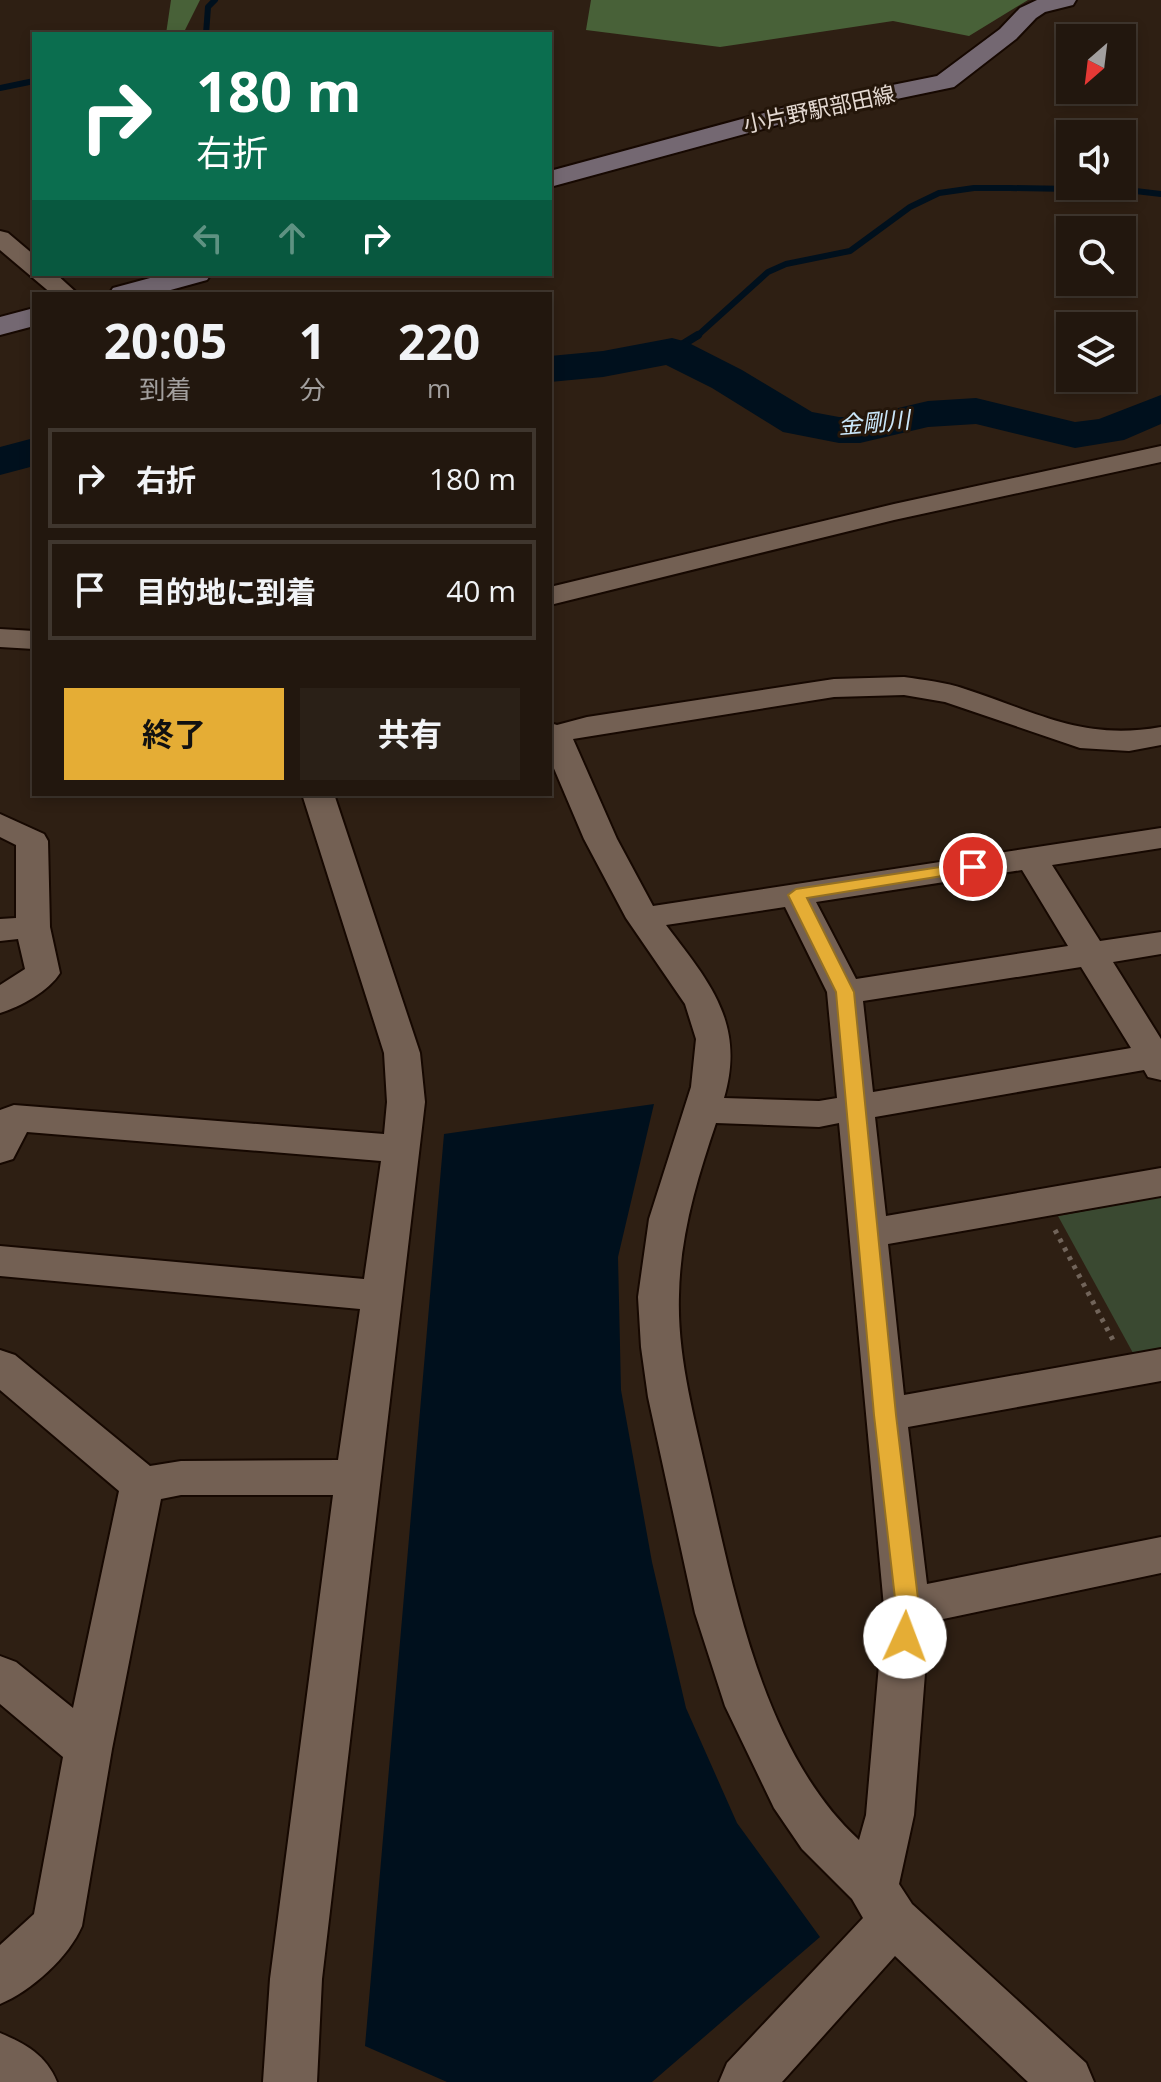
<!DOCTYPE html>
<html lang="ja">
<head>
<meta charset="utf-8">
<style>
	:root { --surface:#22170e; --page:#2a2017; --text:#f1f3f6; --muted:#a29f9e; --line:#3f362e; --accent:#e5ad35 }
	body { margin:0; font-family:"Open Sans","Noto Sans JP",sans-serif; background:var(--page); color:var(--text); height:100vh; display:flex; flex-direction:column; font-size:30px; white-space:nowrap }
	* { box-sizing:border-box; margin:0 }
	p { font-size:26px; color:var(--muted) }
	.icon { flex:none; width:44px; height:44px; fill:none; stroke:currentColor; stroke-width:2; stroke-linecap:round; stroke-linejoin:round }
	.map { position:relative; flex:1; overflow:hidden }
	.sheet { position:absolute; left:32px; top:292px; width:520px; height:504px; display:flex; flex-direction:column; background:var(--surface); border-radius:0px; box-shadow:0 4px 12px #0003,0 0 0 2px var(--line) }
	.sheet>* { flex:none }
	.hud { position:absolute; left:32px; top:32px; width:520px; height:244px; border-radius:0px; box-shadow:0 4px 12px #0003,0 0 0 2px var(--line); background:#0b6e4f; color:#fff; overflow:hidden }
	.needle { width:52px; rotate:208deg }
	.fabs { position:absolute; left:1056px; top:24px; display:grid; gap:16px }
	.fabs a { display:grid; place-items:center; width:80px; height:80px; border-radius:0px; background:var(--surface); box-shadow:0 4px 12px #0003,0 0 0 2px var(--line); font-size:40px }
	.pin { position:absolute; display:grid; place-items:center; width:68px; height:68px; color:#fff; margin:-34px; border:4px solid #fff; border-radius:50%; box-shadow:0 2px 8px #0007 }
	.me { position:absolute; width:88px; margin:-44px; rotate:2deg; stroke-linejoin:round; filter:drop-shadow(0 0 6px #0008) }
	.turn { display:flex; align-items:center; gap:28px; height:168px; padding:0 32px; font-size:36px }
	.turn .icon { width:104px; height:104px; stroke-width:2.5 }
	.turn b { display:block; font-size:56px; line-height:68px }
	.lanes { display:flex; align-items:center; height:76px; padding:0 32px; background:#0003; justify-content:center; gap:40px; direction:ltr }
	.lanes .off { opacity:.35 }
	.eta { display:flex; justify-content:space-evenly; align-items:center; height:136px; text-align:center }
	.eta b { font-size:48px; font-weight:700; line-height:56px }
	.action { display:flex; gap:16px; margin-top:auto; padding:16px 32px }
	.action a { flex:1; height:92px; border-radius:0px; background:var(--accent); color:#111; font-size:32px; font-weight:700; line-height:92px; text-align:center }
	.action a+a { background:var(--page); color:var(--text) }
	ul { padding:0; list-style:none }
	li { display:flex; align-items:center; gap:24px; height:100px; margin:0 16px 12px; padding:0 16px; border:4px solid var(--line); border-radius:0px }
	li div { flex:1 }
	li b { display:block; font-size:30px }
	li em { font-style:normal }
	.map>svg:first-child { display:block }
	.green { fill:#3a4931 }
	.forest { fill:#486138 }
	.water { fill:#00101d }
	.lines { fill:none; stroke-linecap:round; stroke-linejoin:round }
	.stream-far1 { stroke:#00101d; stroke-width:6 }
	.stream { stroke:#00101d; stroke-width:8 }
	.river { fill:#00101d; fill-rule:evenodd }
	.street-casing { stroke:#160801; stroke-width:4 }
	.secondary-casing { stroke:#160801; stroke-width:4 }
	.path { stroke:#71645a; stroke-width:5; stroke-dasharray:4 6; stroke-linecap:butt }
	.street { fill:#736053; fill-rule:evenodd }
	.secondary { fill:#746872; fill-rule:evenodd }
	.route { fill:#e5ad35; stroke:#957022; stroke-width:2 }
	.labels { text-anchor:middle; stroke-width:6; stroke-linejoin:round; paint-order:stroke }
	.far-street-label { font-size:22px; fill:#e4d9d2; stroke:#24160a }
	.far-water-label { font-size:24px; font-style:italic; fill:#cae7fa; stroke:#24160a }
</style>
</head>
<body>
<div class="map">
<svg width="1161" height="2082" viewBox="0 0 1161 2082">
	<rect width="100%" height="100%" fill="#2e1f13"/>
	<polygon class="green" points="1161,1197 1161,1348 1133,1353 1058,1216"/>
	<g class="forest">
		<polygon points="171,0 200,0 183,34 166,34"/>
		<polygon points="591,0 1028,0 969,36 893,21 720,47 586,30"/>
	</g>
	<polygon class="water" points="654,1104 618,1257 621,1390 652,1562 686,1708 737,1823 820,1937 652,2082 447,2082 365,2046 444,1134"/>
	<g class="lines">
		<g class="stream-far1">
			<polyline points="206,34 208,7 215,0"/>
			<polyline points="0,88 34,81"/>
			<polyline points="696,337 768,272 786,264 850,251 910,207 939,193 974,188 1010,188 1127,190 1161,194"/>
		</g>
		<polyline class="stream" points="672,351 698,335"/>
		<g class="river">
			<polygon points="672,338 687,342 742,370 812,412 839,417 860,417 928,401 976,398 1075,422 1099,419 1161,395 1161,424 1124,440 1075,448 976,424 928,427 860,443 839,443 783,432 712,388 666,365 603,377 550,382 550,356 603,351"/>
			<polygon points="34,438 34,466 0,475 0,447"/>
		</g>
		<defs>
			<g id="street">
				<polygon points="0,231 8,233 34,255 34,274 56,274 78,294 52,294 0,250"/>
				<polygon points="1161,446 1161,462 894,520 550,605 550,587 894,504"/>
				<polygon points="0,629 34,631 34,649 0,647"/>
				<path d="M904,677c20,3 41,5 61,12 72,23 117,52 196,38v18l-32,6 -49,-3 -135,-46 -41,-7 -70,2 -261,42 44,100 36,67 508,-78v20l-109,17 48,76 61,-9v22l-48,8 48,77v41l-13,-3 -4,-7 -269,47 11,99 275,-48v28l-273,48 16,151 257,-46v32l-253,46 19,157 234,-47v36l-232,49 -15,193 -15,69 13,20 174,159 8,19h-66l-133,-126 -113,126h-63l8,-19 136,-145 -11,-19 -50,-50 -28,-41 -49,-102 -30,-93 -47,-216 -7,-50 -3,-50 11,-78 42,-132 5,-48 -11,-35 -59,-86 -42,-79 -34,-80v-36l7,2 30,-8 247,-38zM1022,870l46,76 -212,33 -40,-77zM785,907l42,85 10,106 -18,3 -95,-3c22,-75 -15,-116 -58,-173zM1081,967l50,81 -258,44 -10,-91zM716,1123l103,4 20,-4 45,484 -18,208 -7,25c-95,-87 -124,-244 -152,-365 -13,-59 -30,-119 -28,-180 1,-60 18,-116 37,-172z"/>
				<path d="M302,794h32l86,259 5,49 -103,877 -5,103h-54l7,-103 63,-484h-152l-20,4 -49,250 -30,177c-13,31 -51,65 -82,78v-59l34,-31 29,-157 -63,-53v-48l16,6 57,46 46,-217 -119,-101v-40l15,5 135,111 31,-5 157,-1 22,-151 -360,-33v-30l364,33 17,-118 -354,-29 -14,27 -13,4v-53l14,-5 370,29 3,-32 -3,-49z"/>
				<path d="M0,814l44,20 4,7 2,86 10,46c-11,18 -40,34 -60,40v-28l25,-16 -7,-30 -18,2v-22l16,-1v-73l-16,-8z"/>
				<path d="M0,2033c26,11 46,22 57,49h-57z"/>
			</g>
			<g id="secondary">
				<polygon points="1037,0 1076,0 1073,5 1045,12 1036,18 1016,39 954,87 796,120 550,187 550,171 793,105 937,76 1000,29 1020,8"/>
				<polygon points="165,274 211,274 207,280 156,294 109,294 113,288"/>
				<polygon points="34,308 34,326 0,335 0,317"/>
			</g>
		</defs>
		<use href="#street" class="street-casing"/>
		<use href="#secondary" class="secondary-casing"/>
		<polyline class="path" points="1055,1230 1114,1342"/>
		<use href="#street" class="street"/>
		<use href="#secondary" class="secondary"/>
	</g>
	<polygon class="route" points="973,862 979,863 981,867 979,870 807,898 854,992 896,1415 919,1607 913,1644 905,1647 897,1644 893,1637 896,1607 874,1415 836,992 788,895 796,889"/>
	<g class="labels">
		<g class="far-street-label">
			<text transform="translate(819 109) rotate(-12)" y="8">小片野駅部田線</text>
		</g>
		<g class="far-water-label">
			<text transform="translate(874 423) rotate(-5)" y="8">金剛川</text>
		</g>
	</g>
</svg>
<div class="fabs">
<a><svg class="needle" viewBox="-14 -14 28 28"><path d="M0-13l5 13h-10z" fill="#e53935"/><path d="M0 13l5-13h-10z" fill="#a29f9e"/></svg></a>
<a><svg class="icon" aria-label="sound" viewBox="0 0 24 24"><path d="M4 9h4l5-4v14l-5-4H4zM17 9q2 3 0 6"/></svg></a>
<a><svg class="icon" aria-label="search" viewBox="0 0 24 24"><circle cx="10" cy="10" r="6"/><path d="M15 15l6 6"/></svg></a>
<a><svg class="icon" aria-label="layers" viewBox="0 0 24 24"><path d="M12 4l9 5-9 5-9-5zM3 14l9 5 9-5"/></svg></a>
</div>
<div class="pin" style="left:973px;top:867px;background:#d93025"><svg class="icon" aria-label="arrive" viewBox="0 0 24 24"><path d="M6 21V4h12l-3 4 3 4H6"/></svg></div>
<svg class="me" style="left:905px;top:1637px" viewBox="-20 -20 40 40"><circle r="19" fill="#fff"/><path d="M0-13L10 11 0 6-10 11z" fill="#e5ad35"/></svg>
<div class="hud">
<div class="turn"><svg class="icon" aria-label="right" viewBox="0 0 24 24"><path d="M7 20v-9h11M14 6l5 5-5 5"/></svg><div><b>180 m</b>右折</div></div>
<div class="lanes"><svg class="icon off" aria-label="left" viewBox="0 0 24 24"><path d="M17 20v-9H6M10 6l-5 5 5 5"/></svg><svg class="icon off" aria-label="ahead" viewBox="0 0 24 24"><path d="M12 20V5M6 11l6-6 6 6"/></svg><svg class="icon" aria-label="right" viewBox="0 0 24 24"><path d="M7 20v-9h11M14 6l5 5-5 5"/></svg></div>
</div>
<section class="sheet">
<div class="eta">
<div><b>20:05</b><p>到着</p></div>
<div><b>1</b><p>分</p></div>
<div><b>220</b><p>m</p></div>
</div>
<ul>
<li><svg class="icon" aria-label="right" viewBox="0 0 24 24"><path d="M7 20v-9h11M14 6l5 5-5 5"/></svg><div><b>右折</b></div><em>180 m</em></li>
<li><svg class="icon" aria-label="arrive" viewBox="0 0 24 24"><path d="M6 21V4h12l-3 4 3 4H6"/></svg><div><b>目的地に到着</b></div><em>40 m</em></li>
</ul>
<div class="action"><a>終了</a><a>共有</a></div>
</section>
</div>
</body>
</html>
